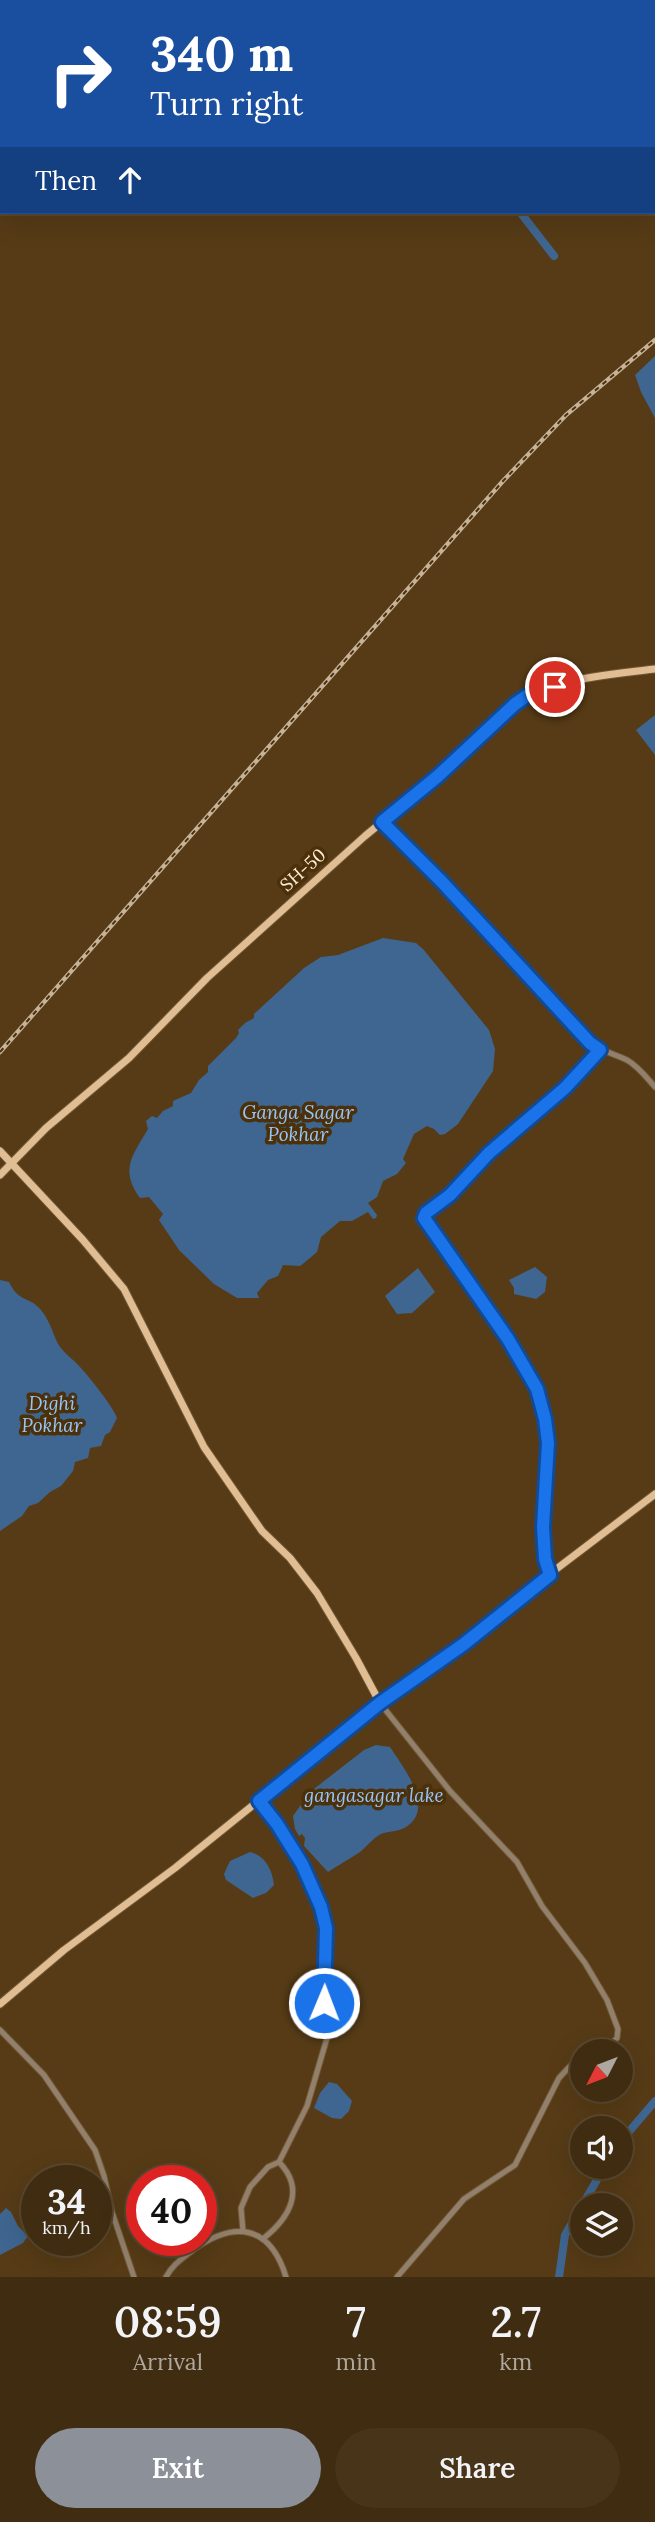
<!DOCTYPE html>
<html lang="en">
<head>
<meta charset="utf-8">
<style>
	:root { --surface:#402c10; --page:#473419; --text:#f1f3f6; --muted:#aea79f; --line:#594830; --accent:#8c9099 }
	body { margin:0; font-family:Lora,serif; background:var(--page); color:var(--text); height:100vh; display:flex; flex-direction:column; font-size:26px; white-space:nowrap }
	* { box-sizing:border-box; margin:0 }
	p { font-size:23px; color:var(--muted) }
	.icon { flex:none; width:38px; height:38px; fill:none; stroke:currentColor; stroke-width:2; stroke-linecap:round; stroke-linejoin:round }
	.map { position:relative; height:2277px; overflow:hidden }
	.side { display:flex; flex-direction:column; background:var(--surface); flex:1 }
	.side>* { flex:none }
	.guide { position:absolute; left:0px; top:0px; width:656px; height:214px; box-shadow:0 7px 28px #0002,0 0 0 2px var(--line); background:#1a4fa0; color:#fff; overflow:hidden }
	.needle { width:46px; rotate:228deg }
	.buttons { position:absolute; left:570px; top:2039px; display:grid; gap:14px }
	.buttons a { display:grid; place-items:center; width:63px; height:63px; border-radius:50%; background:var(--surface); box-shadow:0 7px 28px #0002,0 0 0 2px var(--line); font-size:35px }
	.speed { position:absolute; left:21px; top:2165px; display:flex; gap:14px; font-size:35px; font-weight:700; text-align:center }
	.speed>* { display:grid; place-content:center; width:91px; height:91px; border-radius:50%; background:var(--surface); box-shadow:0 7px 28px #0002,0 0 0 2px var(--line); line-height:1 }
	.speed small { font-size:18px; font-weight:400 }
	.speed .limit { border:10px solid #d22; background:#fff; color:#111 }
	.pin { position:absolute; display:grid; place-items:center; width:60px; height:60px; color:#fff; margin:-30px; border:4px solid #fff; border-radius:50%; box-shadow:0 2px 7px #0007 }
	.me { position:absolute; width:77px; margin:-38px; rotate:1deg; stroke-linejoin:round; filter:drop-shadow(0 0 5px #0008) }
	.turn { display:flex; align-items:center; gap:24px; height:147px; padding:0 35px; font-size:32px }
	.turn .icon { width:91px; height:91px; stroke-width:2.5 }
	.turn b { display:block; font-size:49px; line-height:60px }
	.then { display:flex; align-items:center; height:66px; padding:0 35px; background:#0003; gap:14px; font-size:26px }
	.eta { display:flex; justify-content:space-evenly; align-items:center; height:119px; text-align:center }
	.eta b { font-size:42px; font-weight:600; line-height:49px }
	.primary-button { display:flex; gap:14px; margin-top:auto; padding:14px 35px }
	.primary-button a { flex:1; height:80px; border-radius:42px; background:var(--accent); color:#fff; font-size:28px; font-weight:600; line-height:80px; text-align:center }
	.primary-button a+a { background:var(--page); color:var(--text) }
	.map>svg:first-child { display:block }
	.water { fill:#3f6690 }
	.lines { fill:none; stroke-linecap:round; stroke-linejoin:round }
	.river { stroke:#3f6690; stroke-width:8 }
	.minor-casing { stroke:#715835; stroke-width:7 }
	.major-casing { stroke:#715835; stroke-width:9 }
	.minor { stroke:#92806c; stroke-width:5 }
	.major { stroke:#e1bd93; stroke-width:7 }
	.rail-casing { stroke:#c6b298; stroke-width:4.5 }
	.rail { stroke:#4b3009; stroke-width:2; stroke-dasharray:5; stroke-linecap:butt }
	.route-casing { stroke:#114b97; stroke-width:18 }
	.route { stroke:#1a73e8; stroke-width:12 }
	.labels { text-anchor:middle; stroke-width:7; stroke-linejoin:round; paint-order:stroke }
	.street-label { font-size:18px; fill:#ffeeda; stroke:#4b3009 }
	.water-label { font-size:19px; font-style:italic; fill:#96c5f9; stroke:#4b3009 }
</style>
</head>
<body>
<div class="map">
<svg width="655" height="2277" viewBox="0 0 655 2277">
	<rect width="100%" height="100%" fill="#563b16"/>
	<g class="water">
		<polygon points="655,356 655,418 641,392 635,375"/>
		<polygon points="655,715 655,755 636,730"/>
		<path d="M383,938l33,5 7,6 66,81 6,19 -2,22 -35,53 -13,10 -5,1 -6,-6 -7,-3 -13,8 -11,25 3,4 -9,11 -14,7 -6,16 -9,6 9,12 -1,3 -3,1 -5,-7 -16,9h-12l-19,16 -4,15 -13,11 -4,3 -17,-1 -5,11 -10,4 -11,13 2,5h-22l-23,-14 -35,-34 -20,-30 4,-6 -14,-17 -9,1c-21,-29 -7,-43 8,-69l-2,-8 6,-5 5,2 6,-7 10,-5v-5l18,-8 8,-13 9,-8v-6l28,-28 3,-5 -1,-3 7,-7 9,-5v-4l50,-46 17,-11 17,-2z"/>
		<polygon points="535,1267 547,1277 545,1292 536,1299 514,1294 514,1288 509,1280"/>
		<polygon points="418,1268 435,1292 412,1313 397,1314 385,1296"/>
		<path d="M0,1280l9,2c10,21 20,14 31,27 9,10 12,22 17,33 4,9 16,17 22,24 9,9 35,42 38,52l-7,14 -5,3 -4,11 -11,2 -2,10 -13,4 -2,9 -12,15 -11,6 -12,11 -9,3 -7,10 -22,15z"/>
		<path d="M376,1745l14,2c13,20 46,61 16,80 -8,5 -17,4 -25,7 -8,4 -15,13 -21,18 -10,7 -22,13 -32,20l-24,-26 1,-8 -3,-4 -3,2 -4,-7 -2,-13 17,-24 54,-42z"/>
		<path d="M250,1852c16,4 22,18 24,33l-8,8 -13,5 -27,-18 -2,-6 6,-13z"/>
		<polygon points="329,2082 337,2084 352,2101 349,2111 341,2119 332,2118 314,2108 320,2093"/>
		<polygon points="6,2208 11,2212 18,2226 28,2236 23,2243 0,2255 0,2214"/>
	</g>
	<g class="lines">
		<g class="river">
			<polyline points="304,0 305,2"/>
			<polyline points="520,212 554,256"/>
			<polyline points="621,2141 655,2101"/>
			<polyline points="559,2277 565,2235 605,2166"/>
		</g>
		<defs>
			<g id="minor">
				<polyline points="444,0 444,2"/>
				<path d="M382,822l60,60 148,161c12,8 24,11 37,17 11,6 20,18 28,27"/>
				<polyline points="550,1574 545,1559 543,1527 548,1443 545,1419 537,1389 508,1339 424,1218 426,1213 450,1195 489,1153 564,1088 600,1050"/>
				<polyline points="380,1703 450,1791 517,1862 542,1906 585,1963 607,2000 618,2029 617,2038 613,2042 596,2051"/>
				<polyline points="0,2030 44,2075 95,2150 104,2176 112,2212 134,2277"/>
				<polyline points="243,2231 241,2208 250,2187 268,2167 279,2162 307,2106 327,2038 324,2003 324,1920 302,1864 277,1824 259,1801"/>
				<path d="M264,2238c25,-20 42,-48 15,-76"/>
				<path d="M166,2277c7,-13 16,-18 27,-27 42,-30 77,-25 93,27"/>
				<polyline points="397,2277 464,2199 515,2165 559,2078 573,2063 583,2057"/>
			</g>
			<g id="major">
				<polyline points="0,1151 83,1240 124,1289 204,1447 262,1531 290,1558 317,1593 356,1658 380,1703"/>
				<path d="M0,1175l46,-47 83,-70 78,-80 158,-142 73,-60 77,-72c34,-25 98,-30 140,-35"/>
				<polyline points="0,2004 64,1950 175,1868 380,1703 464,1644 534,1586 655,1494"/>
			</g>
		</defs>
		<use href="#minor" class="minor-casing"/>
		<use href="#major" class="major-casing"/>
		<use href="#minor" class="minor"/>
		<use href="#major" class="major"/>
		<defs>
			<polyline id="rail" points="0,1052 503,481 566,415 655,340"/>
		</defs>
		<use href="#rail" class="rail-casing"/>
		<use href="#rail" class="rail"/>
	</g>
	<g class="lines">
		<defs>
			<polyline id="route" points="324,2003 326,1928 321,1907 302,1864 277,1824 259,1801 380,1703 464,1644 550,1575 545,1559 543,1527 548,1443 545,1419 537,1389 508,1339 424,1218 426,1213 450,1195 489,1153 565,1088 600,1050 590,1043 442,882 382,822 438,776 515,704 528,695 555,687"/>
		</defs>
		<use href="#route" class="route-casing"/>
		<use href="#route" class="route"/>
	</g>
	<g class="labels">
		<g class="street-label">
			<text transform="translate(303 870) rotate(-42)" y="6">SH-50</text>
		</g>
		<g class="water-label">
			<text x="298" y="1119">Ganga Sagar<tspan x="298" dy="22">Pokhar</tspan></text>
			<text x="52" y="1410">Dighi<tspan x="52" dy="22">Pokhar</tspan></text>
			<text x="374" y="1802">gangasagar lake</text>
		</g>
	</g>
</svg>
<div class="buttons">
<a><svg class="needle" viewBox="-14 -14 28 28"><path d="M0-13l5 13h-10z" fill="#e53935"/><path d="M0 13l5-13h-10z" fill="#aea79f"/></svg></a>
<a><svg class="icon" aria-label="sound" viewBox="0 0 24 24"><path d="M4 9h4l5-4v14l-5-4H4zM17 9q2 3 0 6"/></svg></a>
<a><svg class="icon" aria-label="layers" viewBox="0 0 24 24"><path d="M12 4l9 5-9 5-9-5zM3 14l9 5 9-5"/></svg></a>
</div>
<div class="speed"><div>34<small>km/h</small></div><div class="limit">40</div></div>
<div class="pin" style="left:555px;top:687px;background:#d93025"><svg class="icon" aria-label="arrive" viewBox="0 0 24 24"><path d="M6 21V4h12l-3 4 3 4H6"/></svg></div>
<svg class="me" style="left:324px;top:2003px" viewBox="-20 -20 40 40"><circle r="17" fill="#1a73e8" stroke="#fff" stroke-width="3"/><path d="M0-11L8 9 0 5-8 9z" fill="#fff"/></svg>
<div class="guide">
<div class="turn"><svg class="icon" aria-label="right" viewBox="0 0 24 24"><path d="M7 20v-9h11M14 6l5 5-5 5"/></svg><div><b>340 m</b>Turn right</div></div>
<div class="then">Then<svg class="icon" aria-label="ahead" viewBox="0 0 24 24"><path d="M12 20V5M6 11l6-6 6 6"/></svg></div>
</div>
</div>
<section class="side">
<div class="eta">
<div><b>08:59</b><p>Arrival</p></div>
<div><b>7</b><p>min</p></div>
<div><b>2.7</b><p>km</p></div>
</div>
<div class="primary-button"><a>Exit</a><a>Share</a></div>
</section>
</body>
</html>
